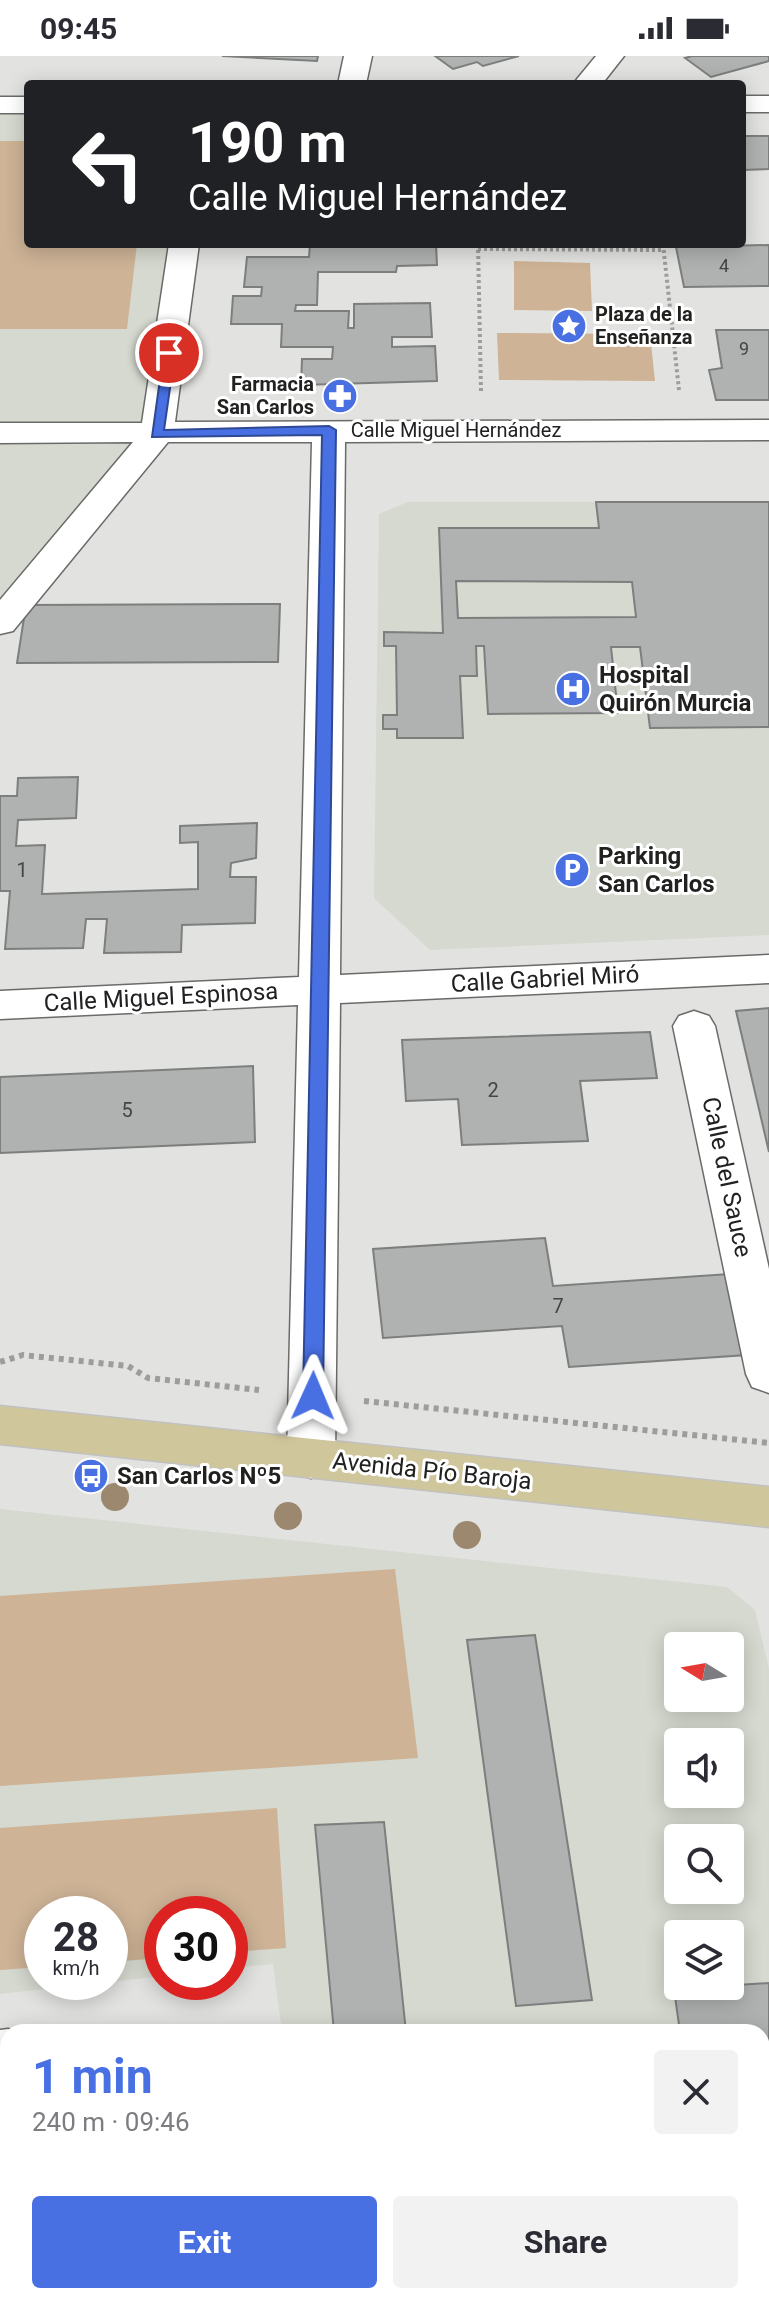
<!DOCTYPE html>
<html lang="en">
<head>
<meta charset="utf-8">
<style>
	:root { --surface:#fff; --page:#f2f2f3; --text:#2b2b33; --muted:#7c7c81; --accent:#4870e3 }
	body { margin:0; font-family:Roboto,sans-serif; background:var(--page); color:var(--text); height:100vh; display:flex; flex-direction:column; font-size:30px; white-space:nowrap }
	* { box-sizing:border-box; margin:0 }
	p { font-size:26px; color:var(--muted) }
	.icon { flex:none; width:44px; height:44px; fill:none; stroke:currentColor; stroke-width:2; stroke-linecap:round; stroke-linejoin:round }
	.map { position:relative; flex:1; overflow:hidden }
	.panel { position:absolute; left:0px; top:1968px; width:770px; height:280px; display:flex; flex-direction:column; background:var(--surface); border-radius:24px 24px 0 0; box-shadow:0 4px 20px #0003 }
	.panel>* { flex:none }
	.banner { position:absolute; left:24px; top:24px; width:722px; height:168px; border-radius:8px; box-shadow:0 4px 20px #0003; background:#202124; color:#fff; overflow:hidden }
	.needle { width:52px; rotate:281deg }
	.fabs { position:absolute; left:664px; top:1576px; display:grid; gap:16px }
	.fabs a { display:grid; place-items:center; width:80px; height:80px; border-radius:8px; background:var(--surface); box-shadow:0 4px 20px #0003; font-size:40px }
	.speed { position:absolute; left:24px; top:1840px; display:flex; gap:16px; font-size:40px; font-weight:700; text-align:center }
	.speed>* { display:grid; place-content:center; width:104px; height:104px; border-radius:50%; background:var(--surface); box-shadow:0 4px 20px #0003; line-height:1 }
	.speed small { font-size:20px; font-weight:400 }
	.speed .limit { border:12px solid #d22; background:#fff; color:#111 }
	.pin { position:absolute; display:grid; place-items:center; width:68px; height:68px; color:#fff; margin:-34px; border:4px solid #fff; border-radius:50%; box-shadow:0 2px 8px #0007 }
	.me { position:absolute; width:88px; margin:-44px; rotate:1deg; stroke-linejoin:round; filter:drop-shadow(0 0 6px #0008) }
	.turn { display:flex; align-items:center; gap:28px; height:168px; padding:0 32px; font-size:36px }
	.turn .icon { width:104px; height:104px; stroke-width:2.5 }
	.turn b { display:block; font-size:56px; line-height:68px }
	.round { display:grid; place-items:center; flex:none; width:84px; height:84px; border-radius:8px; background:var(--page) }
	.head { display:flex; align-items:center; justify-content:space-between; height:136px; padding:0 32px }
	h1 { font-size:48px; font-weight:700; line-height:60px; color:var(--accent) }
	.button { display:flex; gap:16px; margin-top:auto; padding:16px 32px }
	.button a { flex:1; height:92px; border-radius:8px; background:var(--accent); color:#fff; font-size:32px; font-weight:700; line-height:92px; text-align:center }
	.button a+a { background:var(--page); color:var(--text) }
	.status { display:flex; justify-content:space-between; align-items:center; height:56px; padding:0 40px; background:var(--surface); direction:ltr }
	.status svg { height:22px; fill:currentColor }
	.map>svg:first-child { display:block }
	.built { fill:#d5d9cf; fill-rule:evenodd }
	.green { fill:#ceb396 }
	.building { fill:#afb2b0; stroke:#7c7f7d; stroke-width:2; fill-rule:evenodd }
	.lines { fill:none; stroke-linecap:round; stroke-linejoin:round }
	.minor-casing { stroke:#6a6b69; stroke-width:3 }
	.major-casing { stroke:#c1c1c1; stroke-width:3 }
	.path-far1 { stroke:#9d9e9c; stroke-width:4; stroke-dasharray:3 3; stroke-linecap:butt }
	.path { stroke:#9d9e9c; stroke-width:6; stroke-dasharray:5 5; stroke-linecap:butt }
	.minor { fill:#fff; fill-rule:evenodd }
	.major { fill:#d0c69b; fill-rule:evenodd }
	.tree { fill:#9b886e }
	.route { fill:#4870e3; stroke:#2f4994; stroke-width:2 }
	.labels { text-anchor:middle; stroke-width:6; stroke-linejoin:round; paint-order:stroke }
	.far-number-label { font-size:18px; fill:#444544 }
	.far-poi-label { font-size:20px; font-weight:bold; fill:#212120; stroke:#fff; text-anchor:start }
	.far-street-label { font-size:20px; fill:#212120; stroke:#fff }
	.number-label { font-size:20px; fill:#444544 }
	.poi-label { font-size:24px; font-weight:bold; fill:#212120; stroke:#fff; text-anchor:start }
	.street-label { font-size:24px; fill:#212120; stroke:#fff }
</style>
</head>
<body>
<div class="status"><b>09:45</b><svg viewBox="0 0 49 12"><path d="M0 12V9h3v3zM5 12V6h3v6zM10 12V3h3v9zM15 12V0h3v12zM26 1h20v11H26zM47 4h2v5h-2z"/></svg></div>
<div class="map">
<svg width="769" height="2248" viewBox="0 0 769 2248">
	<rect width="100%" height="100%" fill="#e2e3e0"/>
	<g class="built">
		<polygon points="0,49 28,49 28,188 184,188 157,378 0,567"/>
		<polygon points="408,446 769,446 769,879 430,894 374,842 379,458"/>
		<path d="M0,1453l727,78 28,23 14,59v615l-7,1v-253h-480l-9,-68 -43,4v-54h-68v62l-52,6v-68h-68v68h66l-108,12zM678,1590h52v52h-52zM678,1686h52v52h-52zM678,1782h52v52h-52zM678,1878h52v52h-52z"/>
		<polygon points="316,2240 693,2240 644,2248 317,2248"/>
	</g>
	<g class="green">
		<polygon points="0,85 28,85 28,188 137,188 127,273 0,273"/>
		<polygon points="514,205 590,207 592,255 514,254"/>
		<polygon points="497,277 650,278 655,325 499,324"/>
		<polygon points="395,1513 418,1702 0,1730 0,1540"/>
		<polygon points="277,1752 286,1892 230,1896 230,1858 162,1858 162,1902 110,1906 110,1858 42,1858 42,1911 0,1914 0,1772"/>
		<polygon points="177,2240 252,2240 253,2248 177,2248"/>
	</g>
	<g class="building">
		<polygon points="222,0 318,0 317,5"/>
		<polygon points="435,0 519,0 483,10 477,6 453,13"/>
		<polygon points="692,0 769,0 769,5 711,21 685,2"/>
		<polygon points="742,80 769,80 769,113 742,114"/>
		<polygon points="310,188 436,188 437,209 397,210 396,216 318,216 317,249 296,249 295,255 349,255 348,272 354,272 354,248 430,247 432,281 392,281 392,291 435,290 437,325 301,329 302,303 332,303 333,291 281,291 282,268 231,268 233,240 261,240 262,231 244,231 247,201 309,201"/>
		<polygon points="769,189 769,230 684,231 676,191"/>
		<polygon points="716,274 769,274 769,344 716,344 709,314 722,312"/>
		<path d="M596,446h173v225l-119,1 -10,-81h-29l7,66 -130,1 -4,-68h-8l1,30h-17l3,62h-66v-9h-14v-14h14l-1,-69h-12v-14l59,1 -4,-105h160zM456,525l176,1 4,35 -178,1z"/>
		<polygon points="280,548 278,606 17,607 26,549"/>
		<polygon points="78,721 76,762 18,764 16,790 45,789 42,838 198,833 198,786 180,787 180,770 257,767 256,802 231,807 230,821 256,821 255,867 182,869 181,896 104,897 107,863 86,863 83,892 5,893 10,835 0,835 0,740 17,740 18,722"/>
		<polygon points="769,952 769,1096 736,955"/>
		<polygon points="650,976 657,1022 580,1025 588,1085 462,1089 458,1043 406,1045 402,984"/>
		<polygon points="253,1010 255,1086 0,1097 0,1021"/>
		<polygon points="545,1182 553,1230 729,1218 747,1299 569,1311 562,1270 383,1282 373,1193"/>
		<polygon points="535,1579 592,1944 516,1950 467,1584"/>
		<polygon points="384,1766 406,1976 334,1976 315,1769"/>
		<polygon points="769,1927 769,2162 762,2163 762,1976 680,1976 674,1933"/>
	</g>
	<g class="lines">
		<defs>
			<g id="minor">
				<polygon points="344,0 372,0 366,28 338,28"/>
				<polygon points="596,0 624,0 602,28 573,28"/>
				<rect x="742" y="40" width="27" height="16"/>
				<rect x="0" y="41" width="28" height="16"/>
				<polygon points="169,188 199,188 175,366 769,364 769,384 345,386 340,919 769,899 769,927 340,947 335,1402 328,1416 311,1422 294,1416 287,1402 298,949 0,963 0,935 299,921 312,386 168,386 13,575 0,578 0,544 133,386 0,387 0,367 142,367"/>
				<polygon points="694,955 709,960 715,970 769,1213 769,1337 752,1331 746,1318 673,970 679,960"/>
				<polygon points="8,1973 17,1976 8,1976 8,2027 0,2028 0,1974"/>
				<rect x="40" y="2240" width="60" height="8"/>
			</g>
			<polygon id="major" points="0,1350 769,1431 769,1471 0,1388"/>
		</defs>
		<use href="#minor" class="minor-casing"/>
		<use href="#major" class="major-casing"/>
		<g class="path-far1">
			<polyline points="478,188 481,335"/>
			<polyline points="663,188 679,334"/>
			<polyline points="478,193 663,194"/>
		</g>
		<g class="path">
			<polyline points="0,1306 23,1299 128,1310 148,1322 259,1334"/>
			<polyline points="364,1345 769,1387"/>
		</g>
		<use href="#minor" class="minor"/>
		<use href="#major" class="major"/>
	</g>
	<g class="tree">
		<circle cx="115" cy="1441" r="14"/>
		<circle cx="288" cy="1460" r="14"/>
		<circle cx="467" cy="1479" r="14"/>
	</g>
	<polygon class="route" points="164,294 175,297 164,374 329,370 336,374 323,1340 320,1345 306,1345 303,1340 322,379 152,381"/>
	<defs>
		<symbol id="sight-disc" viewBox="-11 -11 22 22"><circle r="9.5" fill="#4870e3" stroke="#fff"/><path d="M0-6L1.8-2.2L6-1.7L2.9 1.2L3.7 5.4L0 3.3L-3.7 5.4L-2.9 1.2L-6-1.7L-1.8-2.2Z" fill="#fff"/></symbol>
		<symbol id="pharmacy-disc" viewBox="-11 -11 22 22"><circle r="9.5" fill="#4870e3" stroke="#fff"/><path d="M-2-6h4v4h4v4h-4v4h-4v-4h-4v-4h4Z" fill="#fff"/></symbol>
		<symbol id="hospital-disc" viewBox="-11 -11 22 22"><circle r="9.5" fill="#4870e3" stroke="#fff"/><path d="M-5-5h3v3.5h4V-5h3V5h-3V1.5h-4V5h-3Z" fill="#fff"/></symbol>
		<symbol id="parking-disc" viewBox="-11 -11 22 22"><circle r="9.5" fill="#4870e3" stroke="#fff"/><path d="M-3.5-5.5H1a3.5 3.5 0 0 1 0 7H-1V5.5H-3.5ZM-1-3.4V-.6H.8a1.4 1.4 0 0 0 0-2.8Z" fill="#fff"/></symbol>
		<symbol id="bus-disc" viewBox="-11 -11 22 22"><circle r="9.5" fill="#4870e3" stroke="#fff"/><path d="M-5-6H5V4H4V6H2V4H-2V6H-4V4H-5ZM-3.5-4V0h7V-4ZM-3.5 1.2v1.5H-2V1.2ZM2 1.2v1.5H3.5V1.2Z" fill="#fff"/></symbol>
	</defs>
	<g fill-rule="evenodd">
		<use href="#sight-disc" x="549" y="250" width="40" height="40"/>
		<use href="#pharmacy-disc" x="320" y="320" width="40" height="40"/>
		<use href="#hospital-disc" x="553" y="613" width="40" height="40"/>
		<use href="#parking-disc" x="552" y="794" width="40" height="40"/>
		<use href="#bus-disc" x="71" y="1400" width="40" height="40"/>
	</g>
	<g class="labels">
		<g class="far-number-label">
			<text x="724" y="216">4</text>
			<text x="744" y="299">9</text>
		</g>
		<g class="far-poi-label">
			<text x="595" y="265">Plaza de la<tspan x="595" dy="23">Enseñanza</tspan></text>
			<text x="314" y="335" text-anchor="end">Farmacia<tspan x="314" dy="23">San Carlos</tspan></text>
		</g>
		<g class="far-street-label">
			<text x="456" y="381">Calle Miguel Hernández</text>
		</g>
		<g class="number-label">
			<text x="22" y="821">1</text>
			<text x="493" y="1041">2</text>
			<text x="127" y="1061">5</text>
			<text x="558" y="1257">7</text>
		</g>
		<g class="poi-label">
			<text x="599" y="627">Hospital<tspan x="599" dy="28">Quirón Murcia</tspan></text>
			<text x="598" y="808">Parking<tspan x="598" dy="28">San Carlos</tspan></text>
			<text x="117" y="1428">San Carlos Nº5</text>
		</g>
		<g class="street-label">
			<text transform="translate(545 923) rotate(-3)" y="8">Calle Gabriel Miró</text>
			<text transform="translate(161 941) rotate(-3)" y="8">Calle Miguel Espinosa</text>
			<text transform="translate(727 1121) rotate(78)" y="8">Calle del Sauce</text>
			<text transform="translate(432 1415) rotate(6)" y="8">Avenida Pío Baroja</text>
		</g>
	</g>
</svg>
<div class="fabs">
<a><svg class="needle" viewBox="-14 -14 28 28"><path d="M0-13l5 13h-10z" fill="#e53935"/><path d="M0 13l5-13h-10z" fill="#7c7c81"/></svg></a>
<a><svg class="icon" aria-label="sound" viewBox="0 0 24 24"><path d="M4 9h4l5-4v14l-5-4H4zM17 9q2 3 0 6"/></svg></a>
<a><svg class="icon" aria-label="search" viewBox="0 0 24 24"><circle cx="10" cy="10" r="6"/><path d="M15 15l6 6"/></svg></a>
<a><svg class="icon" aria-label="layers" viewBox="0 0 24 24"><path d="M12 4l9 5-9 5-9-5zM3 14l9 5 9-5"/></svg></a>
</div>
<div class="speed"><div>28<small>km/h</small></div><div class="limit">30</div></div>
<div class="pin" style="left:169px;top:297px;background:#d93025"><svg class="icon" aria-label="arrive" viewBox="0 0 24 24"><path d="M6 21V4h12l-3 4 3 4H6"/></svg></div>
<svg class="me" style="left:313px;top:1340px" viewBox="-20 -20 40 40"><path d="M0-17L14 15 0 8-14 15z" fill="#4870e3" stroke="#fff" stroke-width="4"/></svg>
<div class="banner">
<div class="turn"><svg class="icon" aria-label="left" viewBox="0 0 24 24"><path d="M17 20v-9H6M10 6l-5 5 5 5"/></svg><div><b>190 m</b>Calle Miguel Hernández</div></div>
</div>
<section class="panel">
<div class="head"><div><h1>1 min</h1><p>240 m · 09:46</p></div><a class="round"><svg class="icon" aria-label="close" viewBox="0 0 24 24"><path d="M6 6l12 12M18 6L6 18"/></svg></a></div>
<div class="button"><a>Exit</a><a>Share</a></div>
</section>
</div>
</body>
</html>
